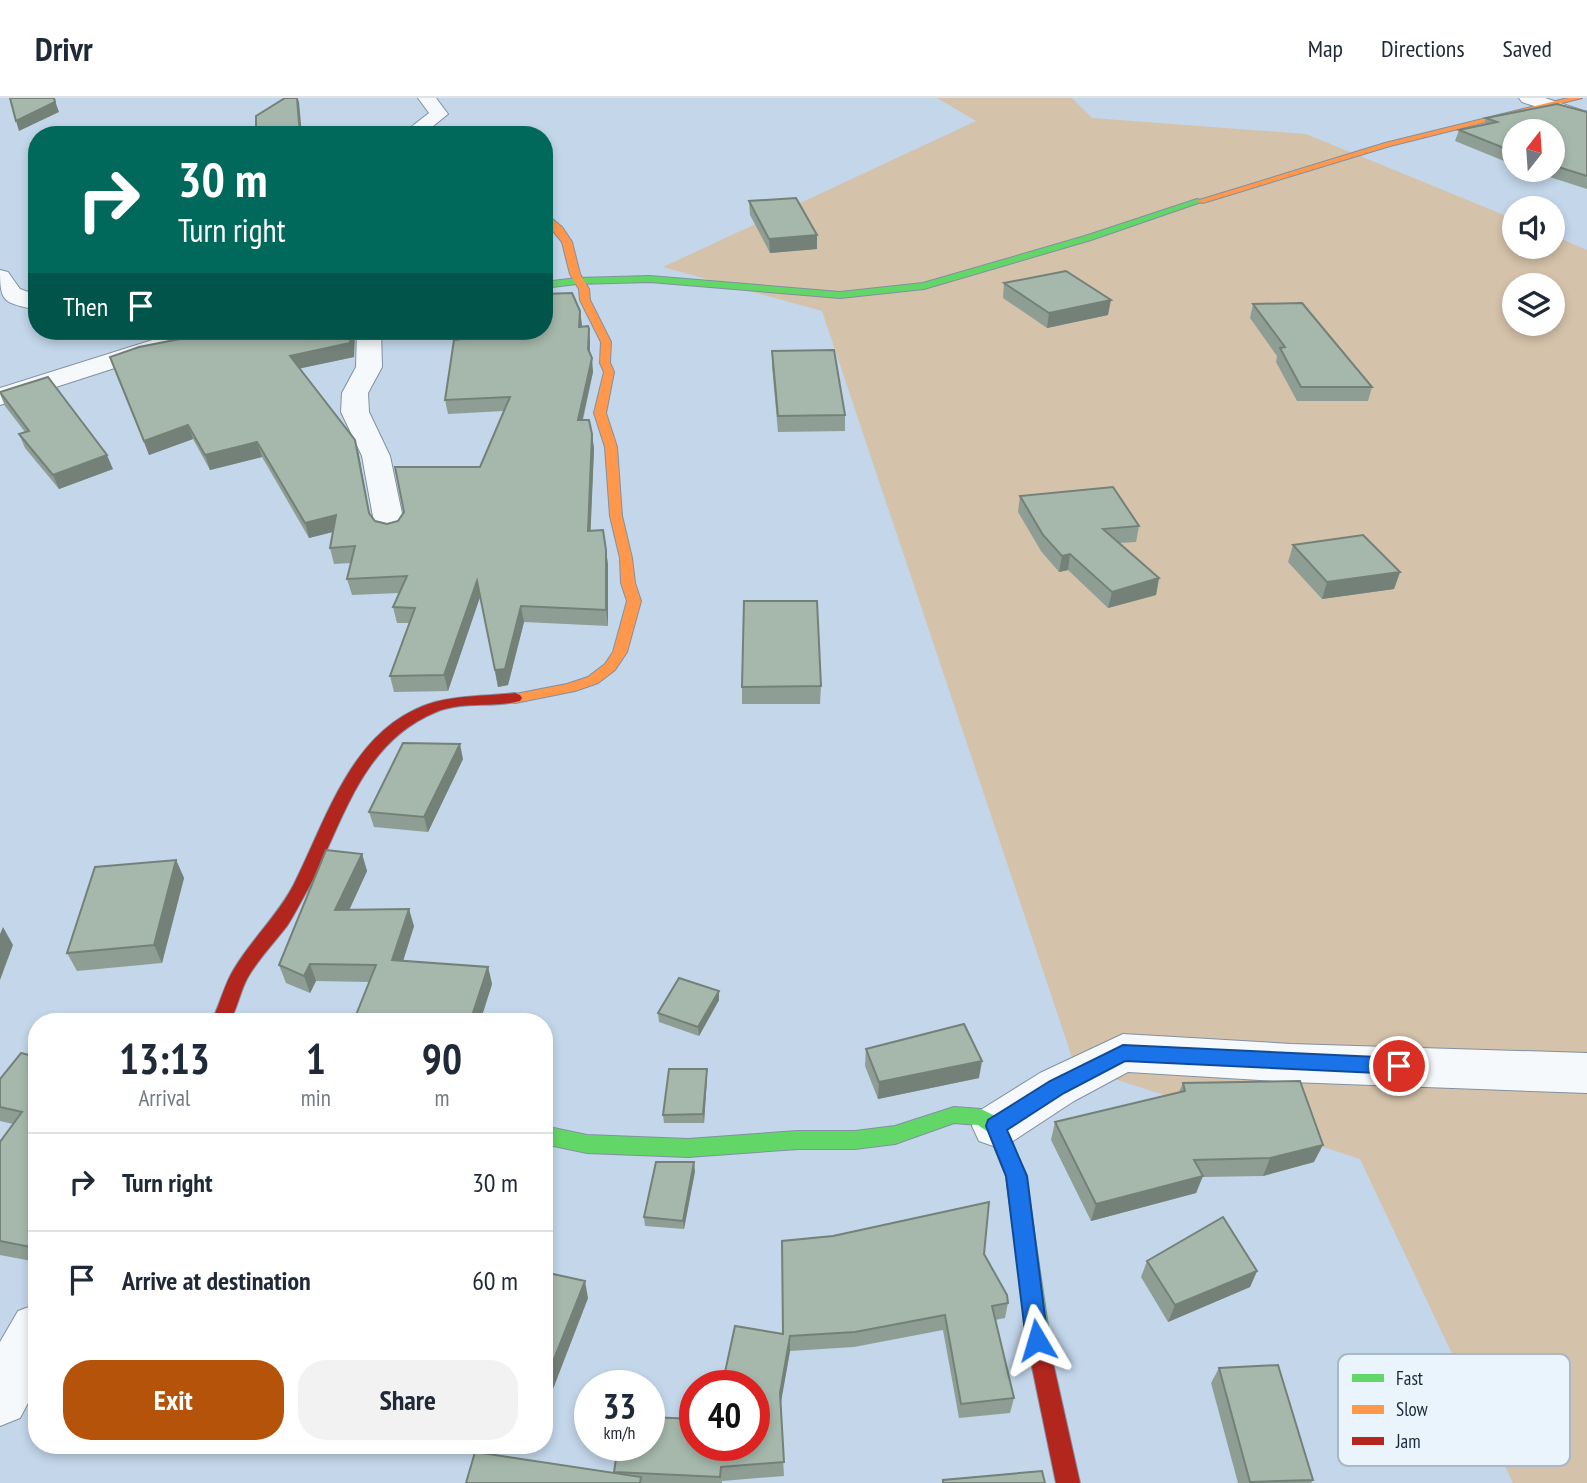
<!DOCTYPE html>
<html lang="en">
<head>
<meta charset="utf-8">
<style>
	:root { --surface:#fff; --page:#f2f2f3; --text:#1f2937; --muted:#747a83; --line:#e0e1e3; --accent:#b45309 }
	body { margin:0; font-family:"PT Sans Narrow",sans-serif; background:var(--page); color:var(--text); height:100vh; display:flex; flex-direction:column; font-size:26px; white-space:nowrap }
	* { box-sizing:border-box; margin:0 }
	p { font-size:23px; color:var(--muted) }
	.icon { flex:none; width:38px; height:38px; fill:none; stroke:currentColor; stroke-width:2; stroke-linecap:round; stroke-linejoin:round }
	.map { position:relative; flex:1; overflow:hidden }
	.side { position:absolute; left:28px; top:915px; width:525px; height:441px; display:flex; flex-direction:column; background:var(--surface); border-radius:28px; box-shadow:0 4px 10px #0003 }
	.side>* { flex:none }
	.banner { position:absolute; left:28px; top:28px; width:525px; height:214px; border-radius:28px; box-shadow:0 4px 10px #0003; background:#00695c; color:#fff; overflow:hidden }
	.needle { width:46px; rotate:17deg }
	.tools { position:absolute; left:1502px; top:21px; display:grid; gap:14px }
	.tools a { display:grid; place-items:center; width:63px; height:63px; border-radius:50%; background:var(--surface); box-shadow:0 4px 10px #0003; font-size:35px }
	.speed { position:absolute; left:574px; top:1272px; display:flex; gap:14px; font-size:35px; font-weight:700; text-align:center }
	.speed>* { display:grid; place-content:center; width:91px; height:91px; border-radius:50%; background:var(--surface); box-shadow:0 4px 10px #0003; line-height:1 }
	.speed small { font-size:18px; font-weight:400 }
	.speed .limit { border:10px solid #d22; background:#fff; color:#111 }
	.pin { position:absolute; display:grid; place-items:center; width:60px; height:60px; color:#fff; margin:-30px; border:4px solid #fff; border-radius:50%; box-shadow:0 2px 7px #0007 }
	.me { position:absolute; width:77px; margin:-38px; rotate:353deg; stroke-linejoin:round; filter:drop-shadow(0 0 5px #0008) }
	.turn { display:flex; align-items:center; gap:24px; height:147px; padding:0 35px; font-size:32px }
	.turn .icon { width:91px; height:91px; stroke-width:2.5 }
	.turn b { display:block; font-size:49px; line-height:60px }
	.then { display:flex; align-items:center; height:66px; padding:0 35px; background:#0003; gap:14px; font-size:26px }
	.eta { display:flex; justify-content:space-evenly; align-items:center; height:119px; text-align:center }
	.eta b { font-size:42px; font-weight:700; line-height:49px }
	.cta { display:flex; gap:14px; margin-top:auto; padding:14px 35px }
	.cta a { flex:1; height:80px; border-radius:28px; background:var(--accent); color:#fff; font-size:28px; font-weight:700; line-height:80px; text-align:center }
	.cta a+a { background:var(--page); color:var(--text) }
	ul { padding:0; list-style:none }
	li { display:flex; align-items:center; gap:21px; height:98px; padding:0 35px; border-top:2px solid var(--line) }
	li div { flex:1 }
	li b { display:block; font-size:26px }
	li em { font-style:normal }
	header { display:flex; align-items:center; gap:42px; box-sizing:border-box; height:98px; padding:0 35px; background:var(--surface); border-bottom:2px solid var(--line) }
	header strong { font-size:33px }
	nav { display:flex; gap:38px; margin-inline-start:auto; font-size:24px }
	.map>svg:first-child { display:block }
	.green { fill:#d5c2aa; fill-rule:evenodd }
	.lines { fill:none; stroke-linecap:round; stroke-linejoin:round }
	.street-casing { stroke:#8091a1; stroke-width:2 }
	.fast-casing { stroke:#8091a1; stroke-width:2 }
	.slow-casing { stroke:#8091a1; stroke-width:2 }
	.jam-casing { stroke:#8091a1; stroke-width:2 }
	.street { fill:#f6f9fc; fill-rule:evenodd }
	.fast { fill:#63d668; fill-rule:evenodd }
	.slow { fill:#ff974d; fill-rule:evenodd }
	.jam { fill:#b3261e; fill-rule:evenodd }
	.wall { fill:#8f9e94 }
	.shaded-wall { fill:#748178 }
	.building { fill:#a6b8ac; stroke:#748178; stroke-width:2 }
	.route { fill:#1a73e8; stroke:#114b97; stroke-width:2 }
	.key { fill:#eaf4fd; stroke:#abb7c2; stroke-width:2 }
	.key-label { font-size:19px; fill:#17283a }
</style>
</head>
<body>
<header>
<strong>Drivr</strong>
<nav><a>Map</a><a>Directions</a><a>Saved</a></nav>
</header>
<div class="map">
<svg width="1587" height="1385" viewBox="0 0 1587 1385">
	<rect width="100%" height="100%" fill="#c3d6ea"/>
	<path class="green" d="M937,0h135l20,20 214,16 208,85v28h38v-12l35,15v1233h-74l-153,-324 -285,-93 -253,-755 -159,-44 313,-146zM1514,187h38v39h-38z"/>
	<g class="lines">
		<defs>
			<g id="street">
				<polygon points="418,0 436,0 448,16 422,37 401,37 429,15"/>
				<polygon points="1519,0 1545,0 1587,14 1587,25 1522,4"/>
				<path d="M0,172l8,2 12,17 17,6v15c-33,-8 -37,-6 -37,-40z"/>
				<polygon points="181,233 217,233 214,238 0,307 0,290"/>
				<polygon points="357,233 381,233 382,269 368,295 369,314 390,358 405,430 401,436 390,439 379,436 375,430 362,358 341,314 342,295 356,269"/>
				<polygon points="1123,936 1291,946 1587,955 1587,995 1291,984 1128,974 1074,1003 1013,1043 996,1049 979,1043 972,1028 979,1013 1040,975"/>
				<polygon points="37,1206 37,1288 20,1320 0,1328 0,1244 18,1213"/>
			</g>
			<g id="fast">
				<polygon points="1197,101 1204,103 1091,142 924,191 840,200 650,184 577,186 544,190 544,184 577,180 650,178 840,194 923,185 1085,138"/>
				<polygon points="954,1009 981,1011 1003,1022 1026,1078 1054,1269 1051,1277 1043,1280 1035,1277 1032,1269 1006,1078 988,1034 978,1027 954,1025 895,1046 855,1051 798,1051 688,1059 587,1055 544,1046 544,1028 587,1037 688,1041 798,1033 855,1033 895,1028"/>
			</g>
			<g id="slow">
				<polygon points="1568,0 1582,0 1390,48 1203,105 1196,103 1385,45"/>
				<polygon points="544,114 562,129 572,144 580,176 589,191 590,202 611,244 610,265 614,274 606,315 617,349 622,418 632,460 635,485 641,503 627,554 615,572 598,585 575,593 515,605 510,603 508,600 510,597 567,586 588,579 605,566 613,554 627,503 621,485 620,460 610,418 605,349 594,315 604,274 600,265 601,244 580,202 579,191 570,176 562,144 544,122"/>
			</g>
			<g id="jam">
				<path d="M515,595l5,2 2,3 -2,3c-27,7 -58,0 -84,11 -76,31 -93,112 -128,177 -7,12 -13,25 -21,37 -13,17 -28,32 -39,51 -8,14 -10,30 -18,44l-19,1c9,-17 13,-37 23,-53 18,-30 43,-53 59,-83 35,-69 59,-160 142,-184 26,-7 54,-6 80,-9z"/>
				<polygon points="1043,1258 1051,1261 1054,1269 1080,1385 1056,1385 1032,1269 1035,1261"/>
			</g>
		</defs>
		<use href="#street" class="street-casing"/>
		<use href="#fast" class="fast-casing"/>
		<use href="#slow" class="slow-casing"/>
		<use href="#jam" class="jam-casing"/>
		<use href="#street" class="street"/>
		<use href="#fast" class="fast"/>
		<use href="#slow" class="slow"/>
		<use href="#jam" class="jam"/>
	</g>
	<g class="wall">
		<polygon points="1587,14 1587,91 1528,72 1552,72 1552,33 1514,33 1514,67 1455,43 1459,32 1484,27 1486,20"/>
		<polygon points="749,103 817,151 770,155 750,117"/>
		<polygon points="1004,185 1108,217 1047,230 1003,200"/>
		<polygon points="1253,206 1372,289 1368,303 1297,303 1276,264 1277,258 1250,220"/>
		<polygon points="580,213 582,229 589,231 590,245 590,256 593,274 583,322 592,336 594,351 590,433 606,452 608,467 608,528 524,524 508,587 498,589 480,499 448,593 394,594 390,578 409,525 397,525 393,509 399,495 352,497 347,481 351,465 334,466 330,450 333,434 309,440 262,359 210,372 193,341 149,357 110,259 206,236 205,233 355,233 354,259 300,270 355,342 370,417 375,423 387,426 398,423 480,369 504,313 448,316 445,302 512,234"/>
		<polygon points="772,253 845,317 845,333 778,334 772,268"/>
		<polygon points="0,296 113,371 59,391 25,350 19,336 25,334 5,308"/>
		<polygon points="1020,398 1139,428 1136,444 1119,445 1159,480 1156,497 1108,510 1068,472 1059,474 1041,453 1018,414"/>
		<polygon points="1293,447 1400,474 1394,491 1322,501 1288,464"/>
		<polygon points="821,588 820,606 742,606 742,589"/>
		<polygon points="463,661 428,734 374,729 369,714"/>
		<polygon points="362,756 367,773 349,812 414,828 403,863 488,869 492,886 480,924 358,924 356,917 369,884 316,883 310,895 286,885 279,867"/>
		<polygon points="176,762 184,780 162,865 77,873 67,855"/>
		<polygon points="719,893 719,902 699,938 659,924 658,915"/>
		<polygon points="866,951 979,980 878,1001 865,968"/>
		<polygon points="37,959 37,1164 0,1157 0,1044 13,1026 0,1023 0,981"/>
		<polygon points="707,971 707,980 704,1025 664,1025 663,1017"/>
		<polygon points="1183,985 1314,1064 1263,1078 1202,1079 1196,1095 1091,1123 1051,1042 1055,1024 1179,994"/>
		<polygon points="695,1073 684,1131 645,1128 644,1119"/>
		<polygon points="984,1156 1008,1205 1005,1220 995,1222 1014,1300 1010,1315 959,1320 943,1232 854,1249 790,1253 780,1307 784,1378 722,1383 722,1385 466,1385 614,1375 614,1374 695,1348 783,1236"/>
		<polygon points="1147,1163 1257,1173 1250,1189 1168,1224 1141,1179"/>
		<polygon points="544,1174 588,1200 551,1296 544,1294"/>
		<polygon points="1219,1270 1313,1382 1311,1385 1238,1385 1211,1285"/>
	</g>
	<g class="shaded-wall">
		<polygon points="54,0 59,14 19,33 16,23"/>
		<polygon points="297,0 299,4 302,37 300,37"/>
		<polygon points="817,137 817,151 770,155 769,141"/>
		<polygon points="1111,202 1108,217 1047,230 1049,215"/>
		<polygon points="580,213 582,227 580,243 579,229"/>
		<polygon points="589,231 590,245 589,265 588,251"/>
		<polygon points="351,233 355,233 354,259 293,272 290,258"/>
		<polygon points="592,260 593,274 579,336 578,322"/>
		<polygon points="188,327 193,341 149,357 144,343"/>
		<polygon points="592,336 594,351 590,448 588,433"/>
		<polygon points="355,342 359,357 372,430 369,415"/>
		<polygon points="257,344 262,359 210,372 205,357"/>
		<polygon points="107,357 113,371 59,391 53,377"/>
		<polygon points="336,417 340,432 309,440 305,425"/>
		<polygon points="606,452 608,467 608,528 606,512"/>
		<polygon points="1070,456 1068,472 1059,474 1062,458"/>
		<polygon points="1400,474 1394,491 1322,501 1327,484"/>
		<polygon points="1159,480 1156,497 1108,510 1112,494"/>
		<polygon points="477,483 480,499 448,593 444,577"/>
		<polygon points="521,508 524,524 508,587 498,589 495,572"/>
		<polygon points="460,646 463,661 428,734 424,719"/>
		<polygon points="362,756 367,773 341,830 335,812"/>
		<polygon points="176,762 184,780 162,865 154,847"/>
		<polygon points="409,811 414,828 398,879 392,862"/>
		<polygon points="3,829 13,847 0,882 0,836"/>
		<polygon points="310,866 316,883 310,895 304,878"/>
		<polygon points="488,869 492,886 480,924 470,924"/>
		<polygon points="719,893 719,902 699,938 698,929"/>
		<polygon points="982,963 979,980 878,1001 879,984"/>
		<polygon points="707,971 707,980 704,1025 703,1016"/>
		<polygon points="1323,1047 1314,1064 1263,1078 1270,1060"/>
		<polygon points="694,1064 695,1073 684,1131 683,1123"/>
		<polygon points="1203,1078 1196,1095 1091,1123 1096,1106"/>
		<polygon points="1257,1173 1250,1189 1168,1224 1175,1207"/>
		<polygon points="585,1183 588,1200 551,1296 546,1281"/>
		<polygon points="790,1238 790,1253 780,1310 780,1295"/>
	</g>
	<g class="building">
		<polygon points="10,0 54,0 55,4 16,23"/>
		<polygon points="285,0 297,0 300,37 256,37 256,18"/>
		<polygon points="1557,6 1587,14 1587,78 1552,67 1552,33 1514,33 1514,54 1459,32 1497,24 1486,20"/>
		<polygon points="796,100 817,137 769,141 749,103"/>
		<polygon points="1066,173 1111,202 1049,215 1004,185"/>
		<polygon points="572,195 580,213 579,229 588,228 589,231 588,251 592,260 578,322 589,322 592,336 588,433 603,432 606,452 606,512 521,508 505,571 495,572 477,483 444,577 390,578 415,510 393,509 407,478 347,481 355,448 330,450 336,417 305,425 257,344 205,357 188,327 144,343 110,259 139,249 205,236 225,237 214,233 351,233 350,245 290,258 355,342 369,415 375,423 387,426 398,423 404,414 395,369 480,369 510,299 445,302 454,242 512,234 512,233 544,233 544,196"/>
		<polygon points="1302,205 1372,289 1301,289 1280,250 1285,249 1253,206"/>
		<polygon points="834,252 845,317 778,318 772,253"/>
		<polygon points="48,279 107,357 53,377 19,336 29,333 0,294"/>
		<polygon points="1113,389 1139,428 1103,431 1159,480 1112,494 1070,456 1062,458 1043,437 1020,398"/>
		<polygon points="1363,437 1400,474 1327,484 1293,447"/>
		<polygon points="744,503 817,503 821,588 742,589"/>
		<polygon points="403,645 460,646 424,719 369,714"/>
		<polygon points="326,752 362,756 335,812 409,811 392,862 488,869 470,924 452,924 356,917 376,867 310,866 304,878 279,867"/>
		<polygon points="176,762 154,847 67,855 95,769"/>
		<polygon points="679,880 719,893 698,929 658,915"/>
		<polygon points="964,926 982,963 879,984 866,951"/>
		<polygon points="21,955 37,959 36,1150 0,1143 0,1044 22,1014 0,1009 0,981"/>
		<polygon points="669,971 707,971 703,1016 663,1017"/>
		<polygon points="1300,983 1323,1047 1270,1060 1194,1062 1203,1078 1096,1106 1055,1024 1185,993 1183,985"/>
		<polygon points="656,1064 694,1064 683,1123 644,1119"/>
		<polygon points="989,1104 984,1156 1007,1197 1008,1205 992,1208 1014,1300 961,1306 945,1217 855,1234 790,1238 780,1295 784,1364 721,1369 720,1379 614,1374 618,1348 649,1348 649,1319 695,1321 695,1348 754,1348 754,1288 722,1288 735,1228 783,1236 782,1143 833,1138"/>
		<polygon points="1223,1119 1257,1173 1175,1207 1147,1163"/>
		<polygon points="544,1174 585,1183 546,1281 544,1280"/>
		<polygon points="1278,1267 1313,1382 1250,1384 1219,1270"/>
		<polygon points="475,1354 641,1379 640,1385 466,1385"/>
		<polygon points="1042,1373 1045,1385 943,1385 943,1382"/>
	</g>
	<polygon class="route" points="1123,947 1399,960 1406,963 1408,968 1406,974 1399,976 1125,963 1064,995 1007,1032 1027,1078 1048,1242 1045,1250 1037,1253 1029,1250 1026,1242 1006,1078 986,1028 988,1022 1050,983"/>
	<rect x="1338" y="1256" width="232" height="112" rx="10" class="key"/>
	<rect x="1352" y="1276" width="32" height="8" fill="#63d668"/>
	<rect x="1352" y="1307" width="32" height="9" fill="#ff974d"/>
	<rect x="1352" y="1339" width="32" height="8" fill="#b3261e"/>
	<g class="key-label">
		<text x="1396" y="1287">Fast</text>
		<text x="1396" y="1318">Slow</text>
		<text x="1396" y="1350">Jam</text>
	</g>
</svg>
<div class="tools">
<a><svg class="needle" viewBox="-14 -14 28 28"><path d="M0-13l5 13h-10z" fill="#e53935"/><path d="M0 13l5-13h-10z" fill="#747a83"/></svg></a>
<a><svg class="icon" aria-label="sound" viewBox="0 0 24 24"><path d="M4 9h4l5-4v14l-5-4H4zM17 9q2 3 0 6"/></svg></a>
<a><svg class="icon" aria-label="layers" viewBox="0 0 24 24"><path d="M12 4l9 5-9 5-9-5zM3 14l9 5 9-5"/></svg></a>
</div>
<div class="speed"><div>33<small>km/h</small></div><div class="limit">40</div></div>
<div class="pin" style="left:1399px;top:968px;background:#d93025"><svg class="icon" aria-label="arrive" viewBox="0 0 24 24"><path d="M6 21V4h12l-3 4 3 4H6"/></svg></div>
<svg class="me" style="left:1037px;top:1242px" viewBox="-20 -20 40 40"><path d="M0-17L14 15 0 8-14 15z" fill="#1a73e8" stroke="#fff" stroke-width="4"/></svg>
<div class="banner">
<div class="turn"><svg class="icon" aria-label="right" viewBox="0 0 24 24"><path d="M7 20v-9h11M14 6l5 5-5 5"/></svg><div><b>30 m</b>Turn right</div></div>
<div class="then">Then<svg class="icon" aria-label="arrive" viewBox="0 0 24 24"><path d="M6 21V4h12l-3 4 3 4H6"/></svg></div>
</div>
<section class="side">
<div class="eta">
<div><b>13:13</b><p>Arrival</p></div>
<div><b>1</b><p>min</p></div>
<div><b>90</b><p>m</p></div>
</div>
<ul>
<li><svg class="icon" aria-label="right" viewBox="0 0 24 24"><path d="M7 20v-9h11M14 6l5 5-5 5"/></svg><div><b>Turn right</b></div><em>30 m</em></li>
<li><svg class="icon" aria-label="arrive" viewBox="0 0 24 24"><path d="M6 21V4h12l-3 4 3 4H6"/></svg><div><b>Arrive at destination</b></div><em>60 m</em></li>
</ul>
<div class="cta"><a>Exit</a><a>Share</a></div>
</section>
</div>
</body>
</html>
